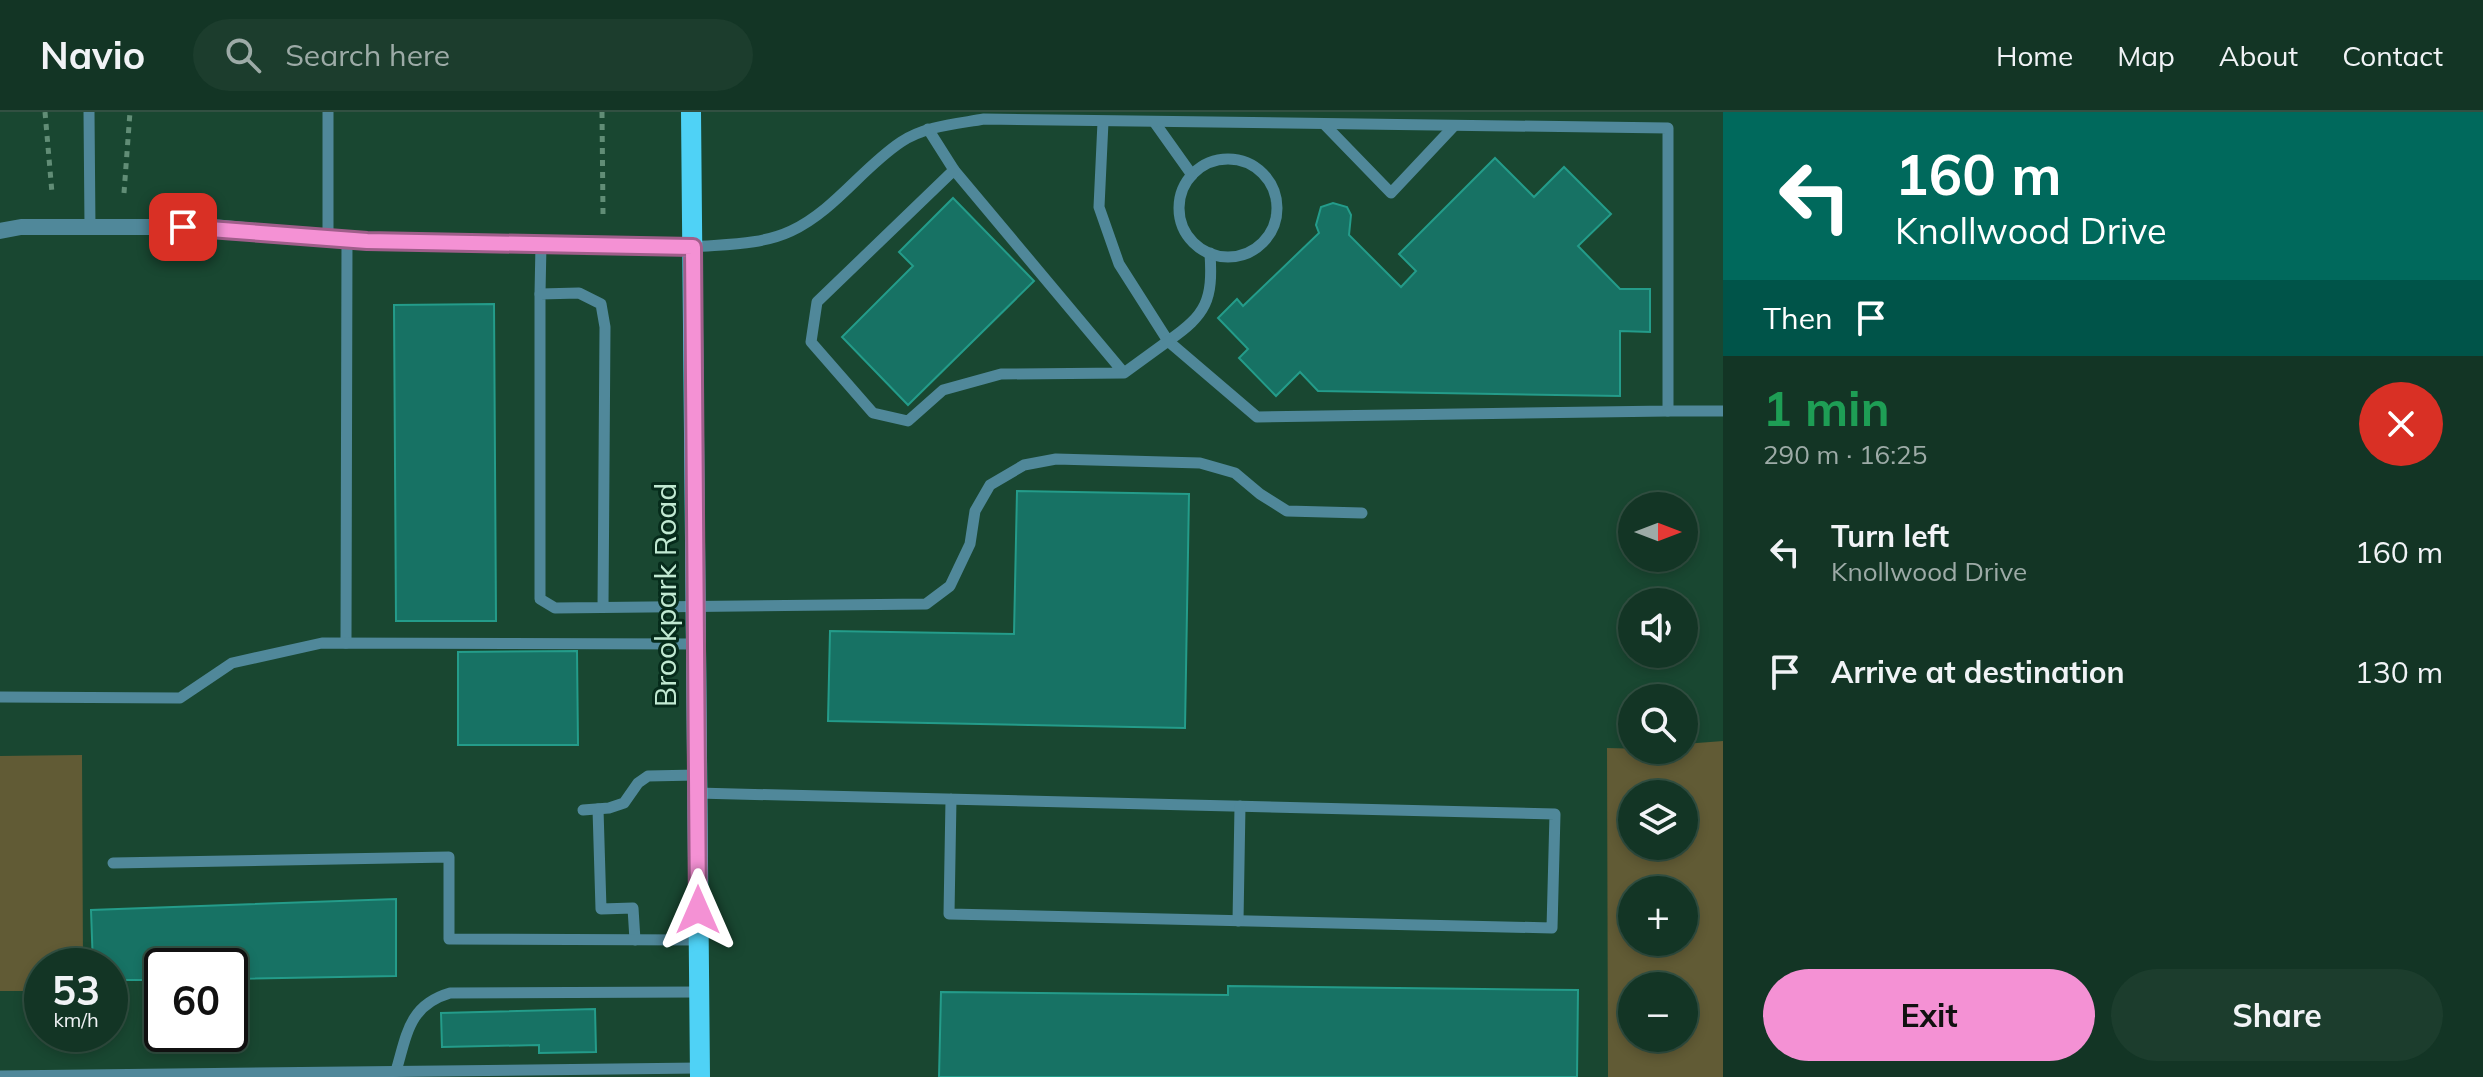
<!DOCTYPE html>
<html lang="en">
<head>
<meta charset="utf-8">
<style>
	:root { --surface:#133525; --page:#1c3d2d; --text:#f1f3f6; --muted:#9daba7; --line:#325042; --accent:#f491d4 }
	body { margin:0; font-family:Mulish,sans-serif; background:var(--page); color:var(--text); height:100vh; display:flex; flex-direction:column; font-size:30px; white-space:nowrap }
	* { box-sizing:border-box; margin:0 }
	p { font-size:26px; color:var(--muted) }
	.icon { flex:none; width:44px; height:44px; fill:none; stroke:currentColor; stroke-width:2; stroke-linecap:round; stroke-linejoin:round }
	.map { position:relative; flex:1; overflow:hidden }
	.panel { display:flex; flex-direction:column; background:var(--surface); width:760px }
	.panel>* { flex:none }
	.guide { background:#00695c; color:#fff; overflow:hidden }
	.needle { width:52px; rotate:90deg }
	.fabs { position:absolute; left:1618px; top:380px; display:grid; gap:16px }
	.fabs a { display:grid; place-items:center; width:80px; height:80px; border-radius:50%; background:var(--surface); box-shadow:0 4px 12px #0003,0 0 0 2px var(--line); font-size:40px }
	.speed { position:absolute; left:24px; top:836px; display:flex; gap:16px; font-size:40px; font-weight:700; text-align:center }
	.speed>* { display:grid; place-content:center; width:104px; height:104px; border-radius:50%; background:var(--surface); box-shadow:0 4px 12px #0003,0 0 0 2px var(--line); line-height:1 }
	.speed small { font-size:20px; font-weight:400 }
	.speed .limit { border:4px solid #111; border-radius:12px; background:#fff; color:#111 }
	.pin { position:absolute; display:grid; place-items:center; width:68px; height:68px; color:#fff; margin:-34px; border-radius:16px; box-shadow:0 4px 12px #0006 }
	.me { position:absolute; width:88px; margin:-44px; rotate:0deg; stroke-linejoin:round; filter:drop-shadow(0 0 6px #0008) }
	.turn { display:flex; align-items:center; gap:28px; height:168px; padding:0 40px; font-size:36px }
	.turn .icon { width:104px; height:104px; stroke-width:2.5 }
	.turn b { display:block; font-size:56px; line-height:68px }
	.then { display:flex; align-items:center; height:76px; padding:0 40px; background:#0003; gap:16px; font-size:30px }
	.round { display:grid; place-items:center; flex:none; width:84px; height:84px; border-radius:42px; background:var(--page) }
	.head { display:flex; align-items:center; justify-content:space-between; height:136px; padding:0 40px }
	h1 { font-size:48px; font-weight:700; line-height:60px; color:#1e9e55 }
	.button { display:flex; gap:16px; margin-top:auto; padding:16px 40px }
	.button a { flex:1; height:92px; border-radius:48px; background:var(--accent); color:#111; font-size:32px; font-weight:700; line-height:92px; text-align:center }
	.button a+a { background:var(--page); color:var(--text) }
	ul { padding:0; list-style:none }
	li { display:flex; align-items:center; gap:24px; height:120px; padding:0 40px }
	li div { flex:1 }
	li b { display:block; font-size:30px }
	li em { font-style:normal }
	header { display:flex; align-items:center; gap:48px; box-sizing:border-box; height:112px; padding:0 40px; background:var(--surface); border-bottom:2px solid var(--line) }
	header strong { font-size:38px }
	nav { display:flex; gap:44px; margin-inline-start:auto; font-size:28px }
	.search { width:560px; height:72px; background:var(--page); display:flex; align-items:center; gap:20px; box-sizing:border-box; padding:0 28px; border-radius:44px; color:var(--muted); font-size:30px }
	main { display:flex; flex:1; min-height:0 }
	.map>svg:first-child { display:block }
	.green { fill:#615b35; fill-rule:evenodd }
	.building { fill:#177264; stroke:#249c8a; stroke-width:2 }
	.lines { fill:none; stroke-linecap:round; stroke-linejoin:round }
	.path { stroke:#618d76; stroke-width:5; stroke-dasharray:6 6; stroke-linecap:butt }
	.lane { stroke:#50889a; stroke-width:11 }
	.street { stroke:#50889a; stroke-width:16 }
	.primary { stroke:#4fd2f6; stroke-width:20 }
	.route-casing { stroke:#9f5e8a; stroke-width:20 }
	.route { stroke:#f491d4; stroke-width:14 }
	.labels { text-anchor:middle; stroke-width:6; stroke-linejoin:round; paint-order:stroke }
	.street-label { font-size:30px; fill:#c1e9d2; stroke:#062b1b }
</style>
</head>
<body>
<header>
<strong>Navio</strong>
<div class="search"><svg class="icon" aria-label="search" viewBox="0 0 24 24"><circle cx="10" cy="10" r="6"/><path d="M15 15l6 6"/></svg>Search here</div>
<nav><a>Home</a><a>Map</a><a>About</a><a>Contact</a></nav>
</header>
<main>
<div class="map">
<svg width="1723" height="965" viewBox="0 0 1723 965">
	<rect width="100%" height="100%" fill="#194731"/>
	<g class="green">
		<path d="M1723,629v336h-115l-1,-329 77,2v-6zM1632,682h52v52h-52zM1632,778h52v52h-52zM1632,874h52v52h-52z"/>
		<polygon points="82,643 83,854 42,854 42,879 0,879 0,644"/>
	</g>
	<g class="building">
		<polygon points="1495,46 1534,85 1564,55 1611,102 1578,134 1620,177 1650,177 1650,220 1620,219 1620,284 1318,279 1300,260 1276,284 1239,246 1248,237 1218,206 1237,187 1243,194 1319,121 1316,113 1321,95 1333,91 1347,95 1351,103 1349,123 1401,175 1416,159 1399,142"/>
		<polygon points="953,86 1034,169 908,293 842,225 913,154 899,140"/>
		<polygon points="494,192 496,509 396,509 394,193"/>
		<polygon points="1017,379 1189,382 1185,616 828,609 830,519 1014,522"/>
		<polygon points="577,539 578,633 458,633 458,540"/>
		<polygon points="396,787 396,864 230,867 230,854 162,854 162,868 110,868 110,854 93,854 91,798"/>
		<polygon points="1228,874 1578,878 1577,965 939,965 941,880 1228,883"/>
		<polygon points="595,897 596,940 539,941 539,933 442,935 441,901"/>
	</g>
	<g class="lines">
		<g class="path">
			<polyline points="45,0 52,81"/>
			<polyline points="602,0 603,102"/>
			<polyline points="124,81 130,0"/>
		</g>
		<g class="lane">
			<polyline points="89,0 90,115"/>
			<polyline points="328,0 328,125"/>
			<path d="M1103,10l-4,85 20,57 49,77c39,-27 45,-41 42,-88"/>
			<polyline points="1155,11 1192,63"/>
			<polyline points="1325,13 1391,81 1454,14"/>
			<polyline points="928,17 954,58"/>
			<circle cx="1228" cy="96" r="49"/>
			<path d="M693,135c33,-3 68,-2 98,-16 43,-20 71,-63 110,-89 24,-16 55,-18 83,-23l684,9v283l-411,6 -89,-76 -44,32 -123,1 -58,16 -35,31 -35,-8 -62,-71 6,-40 137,-132 170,203"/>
			<polyline points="540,182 541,132"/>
			<polyline points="1668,299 1723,299"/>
			<polyline points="603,495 605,215 601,192 579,181 540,182 540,487 555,496 926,492 950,474 970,432 975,399 990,373 1024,353 1056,347 1200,351 1235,361 1260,382 1287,399 1362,401"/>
			<polyline points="346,531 347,127"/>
			<polyline points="0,585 180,586 232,551 322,531 696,532"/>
			<polyline points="697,681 1555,702 1552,816 949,802 951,687"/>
			<polyline points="598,697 601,797 633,796 635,828"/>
			<polyline points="583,698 609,696 624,691 638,671 648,664 697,663"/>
			<polyline points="113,751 449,745 449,827 698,828"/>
			<polyline points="1238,809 1240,694"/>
			<path d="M396,959c11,-37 13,-66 54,-78l248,-1"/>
			<polyline points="0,964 699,956"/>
		</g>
		<polyline class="street" points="0,119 21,115 213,115 367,129 693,135"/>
		<polyline class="primary" points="691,0 700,965"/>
	</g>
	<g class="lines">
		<defs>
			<polyline id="route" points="183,115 367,129 693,135 698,798"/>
		</defs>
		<use href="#route" class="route-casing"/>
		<use href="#route" class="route"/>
	</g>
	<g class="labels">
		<g class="street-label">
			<text transform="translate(666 483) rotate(-90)" y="10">Brookpark Road</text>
		</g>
	</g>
</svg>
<div class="fabs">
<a><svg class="needle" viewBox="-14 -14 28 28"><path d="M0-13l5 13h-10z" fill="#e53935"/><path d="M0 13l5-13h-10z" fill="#9daba7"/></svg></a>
<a><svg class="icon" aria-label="sound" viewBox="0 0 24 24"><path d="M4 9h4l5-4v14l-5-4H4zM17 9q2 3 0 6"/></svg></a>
<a><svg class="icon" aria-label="search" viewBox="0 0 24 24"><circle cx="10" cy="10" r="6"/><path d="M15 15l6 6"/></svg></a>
<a><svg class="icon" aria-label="layers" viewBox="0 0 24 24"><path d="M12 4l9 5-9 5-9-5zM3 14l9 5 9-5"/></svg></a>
<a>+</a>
<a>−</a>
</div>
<div class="speed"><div>53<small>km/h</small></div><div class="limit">60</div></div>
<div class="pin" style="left:183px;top:115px;background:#d93025"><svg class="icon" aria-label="arrive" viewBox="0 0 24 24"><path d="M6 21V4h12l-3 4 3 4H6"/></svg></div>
<svg class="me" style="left:698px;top:798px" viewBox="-20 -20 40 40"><path d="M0-17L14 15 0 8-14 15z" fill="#f491d4" stroke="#fff" stroke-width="4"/></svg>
</div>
<section class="panel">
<div class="guide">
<div class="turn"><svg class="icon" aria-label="left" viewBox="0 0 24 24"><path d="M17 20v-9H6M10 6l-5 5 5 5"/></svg><div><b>160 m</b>Knollwood Drive</div></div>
<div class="then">Then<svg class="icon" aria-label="arrive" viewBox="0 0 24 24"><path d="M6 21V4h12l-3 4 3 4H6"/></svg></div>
</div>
<div class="head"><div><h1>1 min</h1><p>290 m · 16:25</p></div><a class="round" style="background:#d93025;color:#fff"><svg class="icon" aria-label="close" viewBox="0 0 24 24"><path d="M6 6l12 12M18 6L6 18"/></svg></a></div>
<ul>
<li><svg class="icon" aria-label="left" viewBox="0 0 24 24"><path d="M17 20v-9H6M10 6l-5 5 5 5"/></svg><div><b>Turn left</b><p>Knollwood Drive</p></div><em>160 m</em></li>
<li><svg class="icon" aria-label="arrive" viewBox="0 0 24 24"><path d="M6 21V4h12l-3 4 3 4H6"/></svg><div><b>Arrive at destination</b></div><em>130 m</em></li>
</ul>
<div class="button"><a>Exit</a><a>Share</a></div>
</section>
</main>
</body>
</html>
